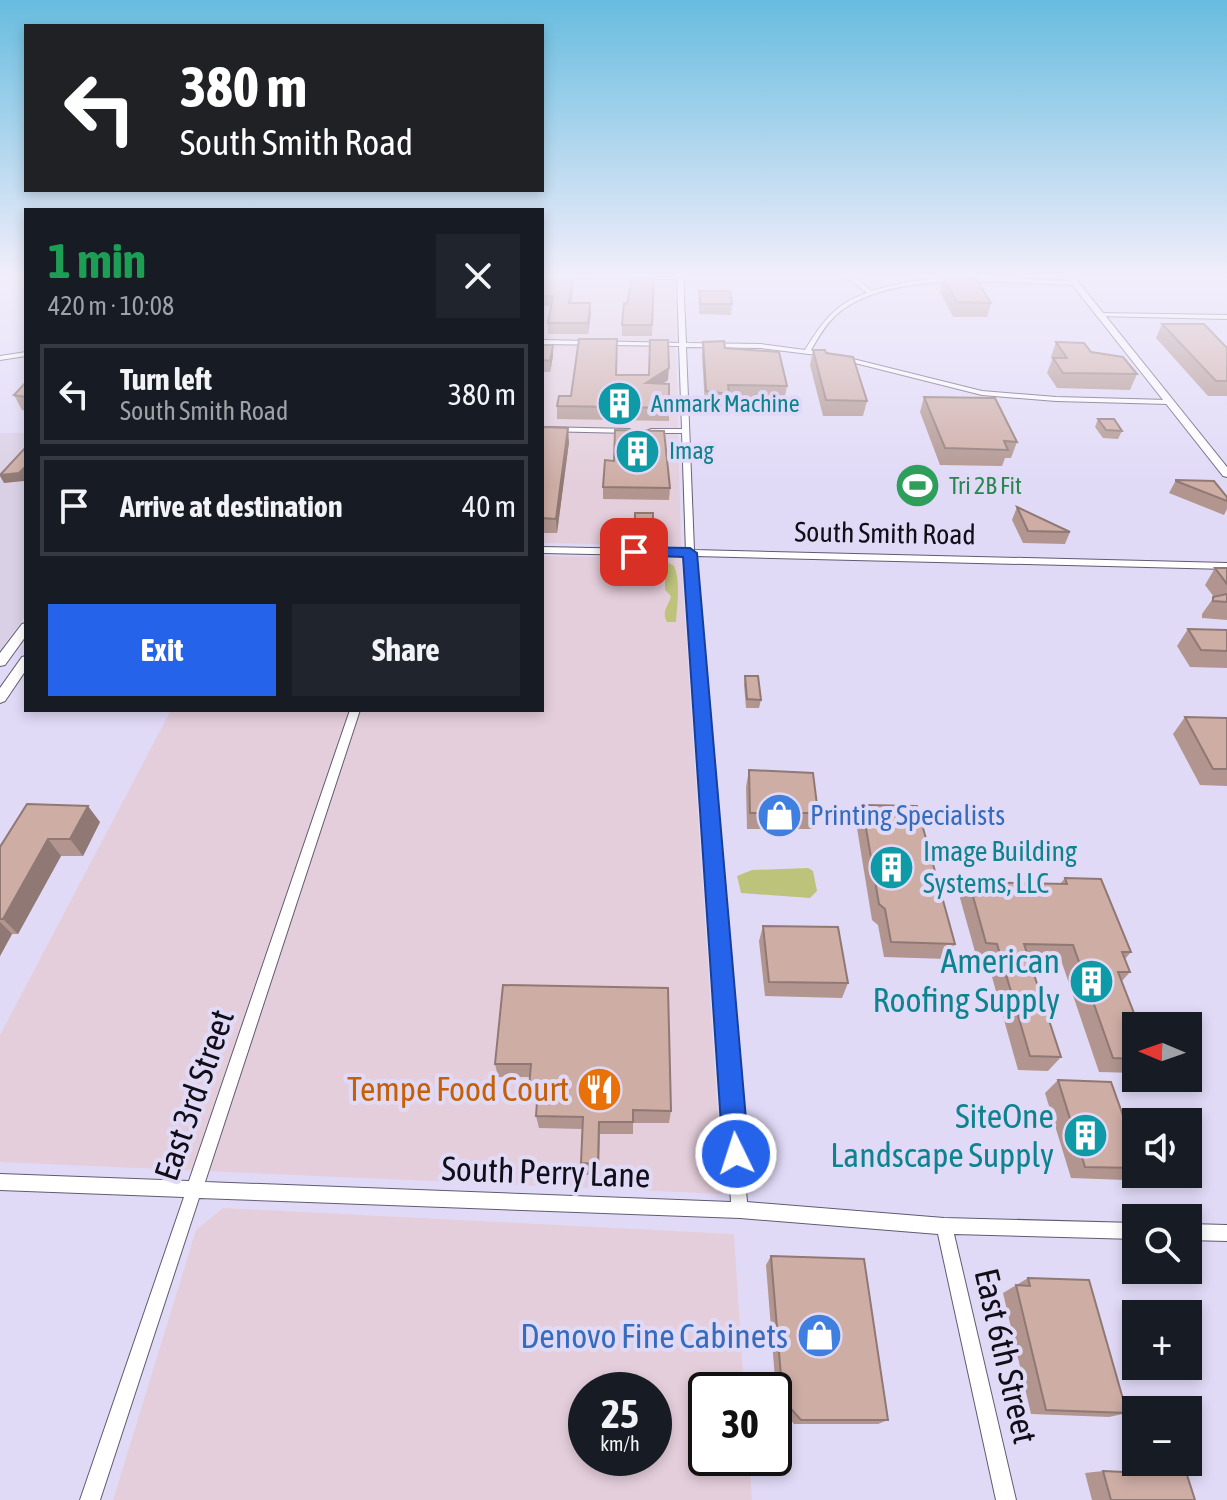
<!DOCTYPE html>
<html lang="en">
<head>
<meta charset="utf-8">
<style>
	:root { --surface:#171b24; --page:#20242c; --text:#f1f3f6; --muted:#9ea1a6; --line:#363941; --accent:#2563eb }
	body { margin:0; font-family:"Asap Condensed",sans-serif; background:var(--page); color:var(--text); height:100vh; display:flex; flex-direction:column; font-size:30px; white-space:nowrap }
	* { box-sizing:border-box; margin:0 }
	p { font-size:26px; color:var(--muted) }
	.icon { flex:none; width:44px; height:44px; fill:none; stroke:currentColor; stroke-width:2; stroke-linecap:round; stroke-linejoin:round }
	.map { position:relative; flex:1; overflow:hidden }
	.sheet { position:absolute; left:24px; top:208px; width:520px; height:504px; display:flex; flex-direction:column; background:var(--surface); border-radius:0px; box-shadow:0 4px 12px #0003 }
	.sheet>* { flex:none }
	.hud { position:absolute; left:24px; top:24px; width:520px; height:168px; border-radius:0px; box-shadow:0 4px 12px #0003; background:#202124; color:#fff; overflow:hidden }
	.needle { width:52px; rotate:272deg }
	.buttons { position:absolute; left:1122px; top:1012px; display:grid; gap:16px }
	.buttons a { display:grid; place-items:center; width:80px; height:80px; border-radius:0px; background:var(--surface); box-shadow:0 4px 12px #0003; font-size:40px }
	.speed { position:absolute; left:568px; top:1372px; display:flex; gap:16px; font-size:40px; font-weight:700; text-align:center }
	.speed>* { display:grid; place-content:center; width:104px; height:104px; border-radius:50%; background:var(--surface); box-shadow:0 4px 12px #0003; line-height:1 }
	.speed small { font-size:20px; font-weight:400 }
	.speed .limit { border:4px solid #111; border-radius:12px; background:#fff; color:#111 }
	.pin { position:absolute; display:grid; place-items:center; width:68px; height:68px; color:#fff; margin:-34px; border-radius:16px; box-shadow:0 4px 12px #0006 }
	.me { position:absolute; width:88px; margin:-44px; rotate:356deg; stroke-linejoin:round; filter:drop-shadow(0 0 6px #0008) }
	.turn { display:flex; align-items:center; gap:28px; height:168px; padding:0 24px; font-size:36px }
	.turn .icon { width:104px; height:104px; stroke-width:2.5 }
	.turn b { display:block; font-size:56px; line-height:68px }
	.round { display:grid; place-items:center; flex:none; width:84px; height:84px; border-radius:0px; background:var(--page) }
	.head { display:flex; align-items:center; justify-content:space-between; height:136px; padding:0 24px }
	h1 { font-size:48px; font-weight:700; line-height:60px; color:#1e9e55 }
	.cta { display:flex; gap:16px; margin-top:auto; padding:16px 24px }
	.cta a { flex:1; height:92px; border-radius:0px; background:var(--accent); color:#fff; font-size:32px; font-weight:700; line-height:92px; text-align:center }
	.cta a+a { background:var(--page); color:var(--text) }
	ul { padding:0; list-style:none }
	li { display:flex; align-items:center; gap:24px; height:100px; margin:0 16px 12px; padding:0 8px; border:4px solid var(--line); border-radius:0px }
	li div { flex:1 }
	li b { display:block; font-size:30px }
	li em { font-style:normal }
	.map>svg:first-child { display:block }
	.commercial { fill:#dad0e5 }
	.industrial { fill:#e4cedb; fill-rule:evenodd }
	.green { fill:#bec37c }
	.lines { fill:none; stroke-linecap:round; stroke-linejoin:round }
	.street-casing { stroke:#615a73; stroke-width:2 }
	.secondary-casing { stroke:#615a73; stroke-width:2 }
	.street { fill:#fff; fill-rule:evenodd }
	.secondary { fill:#fff; fill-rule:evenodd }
	.wall { fill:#b1958e }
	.shaded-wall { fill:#907974 }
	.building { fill:#ceada5; stroke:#907974; stroke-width:2 }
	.route { fill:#2563eb; stroke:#184099; stroke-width:2 }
	.labels { text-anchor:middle; stroke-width:8; stroke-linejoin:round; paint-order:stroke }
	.far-culture-label { font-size:24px; fill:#0d838f; stroke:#e1daf7; text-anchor:start }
	.far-leisure-label { font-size:24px; fill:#27864d; stroke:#e1daf7; text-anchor:start }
	.street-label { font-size:28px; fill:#110e18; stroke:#e1daf7 }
	.shop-label { font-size:28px; fill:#366cbe; stroke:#e1daf7; text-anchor:start }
	.culture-label { font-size:28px; fill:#0d838f; stroke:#e1daf7; text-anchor:start }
	.near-culture-label { font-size:34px; fill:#0d838f; stroke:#e1daf7; text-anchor:end }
	.near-food-label { font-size:34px; fill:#c56008; stroke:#e1daf7; text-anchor:end }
	.near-street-label { font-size:34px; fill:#110e18; stroke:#e1daf7 }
	.near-shop-label { font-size:34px; fill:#366cbe; stroke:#e1daf7; text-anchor:end }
</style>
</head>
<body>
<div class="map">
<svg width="1227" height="1500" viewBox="0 0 1227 1500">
	<rect width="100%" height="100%" fill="#e1daf7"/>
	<polygon class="commercial" points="0,433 26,433 26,615 0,651"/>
	<g class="industrial">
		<polygon points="542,273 674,273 681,546 542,543"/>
		<polygon points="542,556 681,558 723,1194 0,1162 0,1035 171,710 542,710"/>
		<path d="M223,1208l511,26 10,156h-38v68h43l3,42h-639l83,-270zM586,1390h68v68h-68z"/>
	</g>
	<g class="green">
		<path d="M629,560l40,3 5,3c7,16 3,39 2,56h-9c-6,-12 2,-16 4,-26l-6,-6v-23l-36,-1z"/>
		<polygon points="808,868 813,871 817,891 810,898 741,893 737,876 752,870"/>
	</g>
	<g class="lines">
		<defs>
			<g id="street">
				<path d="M677,273h6l3,70 75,1 44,6c17,-28 31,-47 62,-57l-26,-20h7l24,18c65,-21 136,-12 202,-10l3,2 -3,2c-66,-2 -186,-17 -238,30 -11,10 -18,23 -25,35l16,3 1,1 -3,2 -64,-8 -75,-1 8,203 533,13v6l-532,-13 52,646 197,16 192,5v16l-182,-5 62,266h-20l-58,-266 -198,-16 -541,-20 -99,302h-20l104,-303 -184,-7v-16l189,7 161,-471h10l-155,472 526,20 -45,-649 -4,-120h-31l-4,-2 4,-2h31l-3,-83 -137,-2v-4l137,3 -2,-64 -135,-1v-4l135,1z"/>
				<polygon points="1099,313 1227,315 1227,319 1097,316 1096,315"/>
				<polygon points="26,352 26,356 0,360 0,356"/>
				<polygon points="841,356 982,391 1056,397 1168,400 1172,402 1168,404 1056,401 982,395 839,359 838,358"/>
				<polygon points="542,427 629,429 633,431 629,433 542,431"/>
				<polygon points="1188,1224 1227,1225 1227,1241 1188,1240"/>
			</g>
			<g id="secondary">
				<polygon points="1063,273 1071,273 1227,467 1227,477 1223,476"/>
				<polygon points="542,547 690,550 696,553 690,556 542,553"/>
				<polygon points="26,623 26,636 5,665 0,666 0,653 22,624"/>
				<polygon points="26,656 26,670 5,701 0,703 0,688 22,657"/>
			</g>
		</defs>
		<use href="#street" class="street-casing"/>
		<use href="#secondary" class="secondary-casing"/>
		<use href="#street" class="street"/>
		<use href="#secondary" class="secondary"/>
	</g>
	<g class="wall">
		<polygon points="654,275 652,336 622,336 622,325 627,304"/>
		<polygon points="542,277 573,279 573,289 571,303 590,303 588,334 548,334 548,323 551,306 542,306"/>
		<polygon points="943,278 991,303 987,317 953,317 940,292"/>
		<polygon points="699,291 732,304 731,315 699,314"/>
		<polygon points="1162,324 1227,348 1227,396 1208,396 1156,338"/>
		<polygon points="703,342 725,348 787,386 784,401 729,400 728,409 705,406 702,356"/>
		<polygon points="1056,342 1091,352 1137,374 1130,390 1057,388 1047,373 1052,360 1051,357"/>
		<polygon points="542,345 553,345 553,356 550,372 542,372"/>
		<polygon points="813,350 826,353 867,401 863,416 823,416 810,365"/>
		<polygon points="616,375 668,380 664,383 669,408 669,421 557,419 557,406 571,396"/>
		<polygon points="26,382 26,411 22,410 14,395"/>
		<polygon points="924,397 1017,442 1011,458 1005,458 1002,466 940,465 920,412"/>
		<polygon points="1098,419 1122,431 1118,439 1103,438 1095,427"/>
		<polygon points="542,427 569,442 557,533 542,533"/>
		<polygon points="614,461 670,488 669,500 603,499 603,487"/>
		<polygon points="1176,480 1227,497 1227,509 1224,515 1169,493"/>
		<polygon points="1017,507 1070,532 1065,544 1023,543 1012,520"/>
		<rect x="635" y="513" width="18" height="23"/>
		<polygon points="1215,568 1227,568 1227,620 1202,618 1202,614 1214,597 1205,585"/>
		<polygon points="1188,629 1227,630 1227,668 1190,667 1177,646"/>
		<polygon points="745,676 761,700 759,708 746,708 744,684"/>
		<polygon points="1185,717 1227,718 1227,786 1200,785 1173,734"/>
		<polygon points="749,770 818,813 814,829 747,829 746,787"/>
		<polygon points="862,805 955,944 947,959 884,957 878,925 872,920 856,822"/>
		<polygon points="100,822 83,856 61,856 18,934 12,934 0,956 0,847"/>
		<polygon points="1065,878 1131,952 1125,959 1130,972 1122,981 1136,1026 1136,1073 1099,1072 1061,960 1029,959 1061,1057 1048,1071 1018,1070 987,959 977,959 960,898 969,882 1060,884"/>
		<polygon points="763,926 848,983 842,998 765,996 759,941"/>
		<polygon points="503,985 671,1111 669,1123 633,1123 633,1134 600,1134 599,1175 582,1175 581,1163 582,1129 539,1128 536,1116 538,1101 531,1101 529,1088 530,1077 498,1077 495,1064"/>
		<polygon points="1058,1080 1136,1152 1136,1173 1126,1180 1071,1178 1045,1093"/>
		<polygon points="771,1256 888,1420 878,1424 794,1424 777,1404 766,1265"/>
		<polygon points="1028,1278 1127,1413 1109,1417 1031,1414 1003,1293"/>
		<polygon points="1103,1471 1195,1500 1092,1500 1085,1473"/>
	</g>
	<g class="shaded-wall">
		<polygon points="573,279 573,289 569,314 569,303"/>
		<polygon points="590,303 591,314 588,334 588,323"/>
		<polygon points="553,345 553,356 550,372 550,361"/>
		<polygon points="669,368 668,380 645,396 646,383"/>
		<polygon points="568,428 569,442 557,533 556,519"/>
		<polygon points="26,466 26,478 24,481 4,483 0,476 0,475"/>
		<polygon points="88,806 100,822 83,856 70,839"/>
		<polygon points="48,839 61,856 18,934 3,919"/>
		<polygon points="0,922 12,934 0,956"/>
	</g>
	<g class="building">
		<polygon points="633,273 654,275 652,325 622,325 624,303 627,304"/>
		<polygon points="542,277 573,279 569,303 590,303 588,323 548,323 553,296 542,296"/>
		<polygon points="943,278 976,279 991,303 957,302"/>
		<polygon points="699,291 730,291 732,304 700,304"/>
		<polygon points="1162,324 1204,324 1227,348 1227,381 1216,381"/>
		<polygon points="579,339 617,339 616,375 649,375 650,340 668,340 669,368 646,383 669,384 669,408 557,406 559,396 571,396"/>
		<polygon points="724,341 725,348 779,352 787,386 728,385 729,394 706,391 703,342"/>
		<polygon points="1056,342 1084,343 1091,352 1123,357 1137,374 1063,373 1053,358 1067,358"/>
		<polygon points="542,345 553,345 550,361 542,360"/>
		<polygon points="813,350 825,350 826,353 853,357 867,401 826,400"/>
		<polygon points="26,382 26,397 14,395"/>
		<polygon points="924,397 995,398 1017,442 1004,441 1008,450 945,448"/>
		<polygon points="1098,419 1114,419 1122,431 1106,430"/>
		<polygon points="542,427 568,428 556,519 542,518"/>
		<polygon points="615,430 664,431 670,488 603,487 605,460 614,461"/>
		<polygon points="26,447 26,466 19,473 0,475"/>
		<polygon points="1176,480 1214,481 1227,497 1227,501 1176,481"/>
		<polygon points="1017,507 1070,532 1028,531"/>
		<rect x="635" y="513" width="18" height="15"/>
		<polygon points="1215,568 1227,568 1227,584"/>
		<polygon points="1227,594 1227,602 1213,601 1213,597"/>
		<polygon points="1188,629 1227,630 1227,651 1201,650"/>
		<polygon points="745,676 758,676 761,700 747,699"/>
		<polygon points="1185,717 1227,718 1227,769 1213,769"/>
		<polygon points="749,770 813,773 818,813 750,813"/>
		<polygon points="27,804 88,806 70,839 48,839 3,919 0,919 0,847"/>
		<polygon points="862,805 917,806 955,944 891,942 885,909 879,904"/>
		<polygon points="1065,878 1101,879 1131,952 1122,952 1130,972 1118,972 1139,1026 1136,1026 1136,1059 1113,1058 1073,945 1024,944 1061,1057 1030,1056 997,944 986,943 969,882 1067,884"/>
		<polygon points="763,926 838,927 848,983 769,982"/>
		<polygon points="503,985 668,988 671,1111 633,1110 633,1122 599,1122 598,1164 581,1163 583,1117 536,1116 538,1088 529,1088 531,1064 495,1064"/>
		<polygon points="1058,1080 1111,1082 1136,1152 1136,1168 1085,1167"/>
		<polygon points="771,1256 864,1259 888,1420 801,1420 783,1400"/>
		<polygon points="1028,1278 1089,1280 1127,1413 1046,1410 1016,1285 1030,1286"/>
		<polygon points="1103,1471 1187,1475 1195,1500 1111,1500"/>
	</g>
	<linearGradient id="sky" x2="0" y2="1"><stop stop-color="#67bcdf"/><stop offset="0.57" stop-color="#f2eefb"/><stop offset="1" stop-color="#f2eefb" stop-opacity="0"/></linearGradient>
	<rect width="1227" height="483" fill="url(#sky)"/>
	<polygon class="route" points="634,547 690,548 697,553 749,1154 745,1163 736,1167 727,1163 723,1154 683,557 629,555 629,549"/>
	<defs>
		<symbol id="building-disc" viewBox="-11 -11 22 22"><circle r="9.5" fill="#0f9aa8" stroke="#e1daf7"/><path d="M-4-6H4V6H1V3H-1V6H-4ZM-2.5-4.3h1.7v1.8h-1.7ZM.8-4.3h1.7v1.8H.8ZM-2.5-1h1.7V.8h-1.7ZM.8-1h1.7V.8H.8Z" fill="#fff"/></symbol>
		<symbol id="stadium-disc" viewBox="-11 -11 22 22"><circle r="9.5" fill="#2e9e5b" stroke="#e1daf7"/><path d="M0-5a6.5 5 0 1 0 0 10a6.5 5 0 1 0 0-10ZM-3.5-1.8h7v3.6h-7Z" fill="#fff"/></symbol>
		<symbol id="shop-disc" viewBox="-11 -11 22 22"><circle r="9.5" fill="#3f7fe0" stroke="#e1daf7"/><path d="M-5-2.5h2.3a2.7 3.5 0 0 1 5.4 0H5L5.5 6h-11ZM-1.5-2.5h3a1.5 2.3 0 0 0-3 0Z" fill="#fff"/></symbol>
		<symbol id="restaurant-disc" viewBox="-11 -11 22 22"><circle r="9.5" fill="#e8710a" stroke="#e1daf7"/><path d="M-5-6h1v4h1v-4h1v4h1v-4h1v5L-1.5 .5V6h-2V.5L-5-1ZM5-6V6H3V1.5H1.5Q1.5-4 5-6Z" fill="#fff"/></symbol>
	</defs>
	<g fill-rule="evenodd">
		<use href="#building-disc" x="594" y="378" width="51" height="51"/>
		<use href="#building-disc" x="612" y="426" width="51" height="51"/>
		<use href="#stadium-disc" x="892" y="460" width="51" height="51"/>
		<use href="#shop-disc" x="754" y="790" width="51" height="51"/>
		<use href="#building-disc" x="866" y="842" width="51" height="51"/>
		<use href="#building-disc" x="1066" y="956" width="51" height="51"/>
		<use href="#restaurant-disc" x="574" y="1064" width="51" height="51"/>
		<use href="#building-disc" x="1060" y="1110" width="51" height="51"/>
		<use href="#shop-disc" x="794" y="1310" width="51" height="51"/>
	</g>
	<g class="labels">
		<g class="far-culture-label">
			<text x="651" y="412">Anmark Machine</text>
			<text x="669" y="459">Imag</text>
		</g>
		<g class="far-leisure-label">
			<text x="949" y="494">Tri 2B Fit</text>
		</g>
		<g class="street-label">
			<text transform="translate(885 533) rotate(1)" y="10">South Smith Road</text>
		</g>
		<g class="shop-label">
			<text x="810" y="825">Printing Specialists</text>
		</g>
		<g class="culture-label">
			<text x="923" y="861">Image Building<tspan x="923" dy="32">Systems, LLC</tspan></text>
		</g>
		<g class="near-culture-label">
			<text x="1060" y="973">American<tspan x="1060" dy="39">Roofing Supply</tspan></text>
			<text x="1054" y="1128">SiteOne<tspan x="1054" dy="39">Landscape Supply</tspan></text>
		</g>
		<g class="near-food-label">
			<text x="569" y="1101">Tempe Food Court</text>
		</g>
		<g class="near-street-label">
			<text transform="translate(194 1095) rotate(-71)" y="12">East 3rd Street</text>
			<text transform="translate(546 1172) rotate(2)" y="12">South Perry Lane</text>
			<text transform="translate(1006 1356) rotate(77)" y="12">East 6th Street</text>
		</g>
		<g class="near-shop-label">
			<text x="788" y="1348">Denovo Fine Cabinets</text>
		</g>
	</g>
</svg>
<div class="buttons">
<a><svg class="needle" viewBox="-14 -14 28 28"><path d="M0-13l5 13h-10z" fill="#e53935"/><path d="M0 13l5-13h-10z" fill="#9ea1a6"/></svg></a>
<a><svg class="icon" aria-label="sound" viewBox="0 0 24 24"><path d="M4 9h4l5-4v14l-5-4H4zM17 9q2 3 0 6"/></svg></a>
<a><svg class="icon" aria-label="search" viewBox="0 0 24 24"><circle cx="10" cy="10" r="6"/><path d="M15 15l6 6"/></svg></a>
<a>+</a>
<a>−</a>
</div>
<div class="speed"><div>25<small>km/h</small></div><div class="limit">30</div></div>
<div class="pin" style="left:634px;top:552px;background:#d93025"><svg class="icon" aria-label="arrive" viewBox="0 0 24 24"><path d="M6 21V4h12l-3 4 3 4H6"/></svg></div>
<svg class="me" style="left:736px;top:1154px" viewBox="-20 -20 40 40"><circle r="17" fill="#2563eb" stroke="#fff" stroke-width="3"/><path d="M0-11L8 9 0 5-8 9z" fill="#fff"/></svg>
<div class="hud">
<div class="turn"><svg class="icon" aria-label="left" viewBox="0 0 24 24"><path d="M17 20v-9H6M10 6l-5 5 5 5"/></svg><div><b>380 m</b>South Smith Road</div></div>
</div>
<section class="sheet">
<div class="head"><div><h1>1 min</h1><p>420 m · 10:08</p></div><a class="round"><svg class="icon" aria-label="close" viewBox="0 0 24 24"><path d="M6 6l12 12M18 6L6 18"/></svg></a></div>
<ul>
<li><svg class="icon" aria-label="left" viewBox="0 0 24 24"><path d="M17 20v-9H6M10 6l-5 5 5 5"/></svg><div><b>Turn left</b><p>South Smith Road</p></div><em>380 m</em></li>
<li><svg class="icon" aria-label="arrive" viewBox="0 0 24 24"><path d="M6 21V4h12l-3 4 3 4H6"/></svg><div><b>Arrive at destination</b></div><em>40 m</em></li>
</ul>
<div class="cta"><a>Exit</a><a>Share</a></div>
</section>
</div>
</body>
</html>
